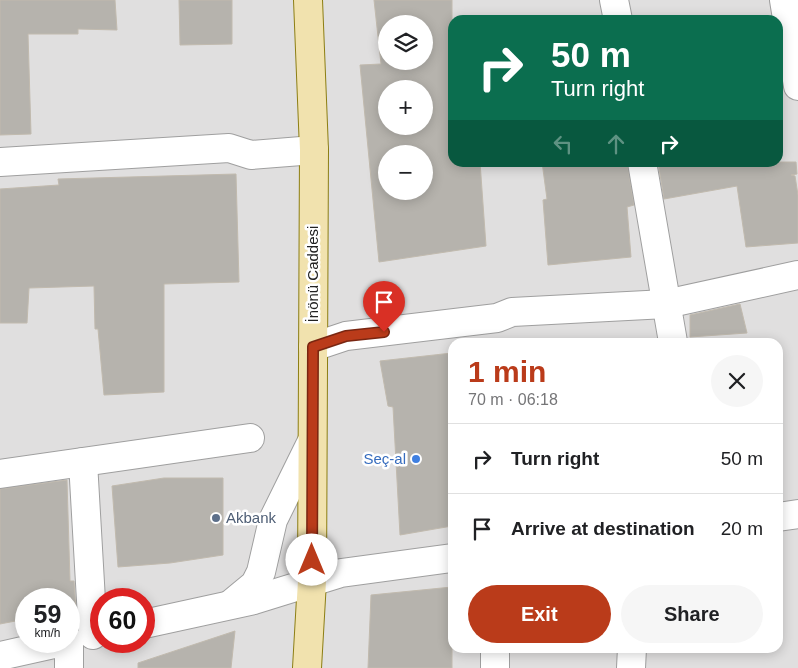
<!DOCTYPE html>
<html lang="en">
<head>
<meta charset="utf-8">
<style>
	:root { --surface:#fff; --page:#f6f6f6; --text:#202124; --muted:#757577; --line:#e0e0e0; --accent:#ba3b1a }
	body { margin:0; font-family:Helvetica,sans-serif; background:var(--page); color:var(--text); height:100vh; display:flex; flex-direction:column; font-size:19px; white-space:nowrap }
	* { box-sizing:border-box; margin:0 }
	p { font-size:16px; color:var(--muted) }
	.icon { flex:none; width:28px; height:28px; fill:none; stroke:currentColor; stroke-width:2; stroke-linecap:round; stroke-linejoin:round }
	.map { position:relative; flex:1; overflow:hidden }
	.panel { position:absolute; left:448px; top:338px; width:335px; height:315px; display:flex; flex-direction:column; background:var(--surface); border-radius:15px; box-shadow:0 2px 12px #0003 }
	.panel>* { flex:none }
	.top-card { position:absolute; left:448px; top:15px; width:335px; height:152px; border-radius:15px; box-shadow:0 2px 12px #0003; background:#0b6e4f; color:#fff; overflow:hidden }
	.buttons { position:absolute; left:378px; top:15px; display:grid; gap:10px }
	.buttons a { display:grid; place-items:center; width:55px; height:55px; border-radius:50%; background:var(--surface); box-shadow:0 2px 12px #0003; font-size:25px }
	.speed { position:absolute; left:15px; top:588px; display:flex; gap:10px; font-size:25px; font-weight:700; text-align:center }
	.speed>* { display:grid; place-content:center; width:65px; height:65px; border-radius:50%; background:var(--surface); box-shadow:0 2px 12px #0003; line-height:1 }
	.speed small { font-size:12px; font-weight:400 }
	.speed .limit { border:8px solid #d22; background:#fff; color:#111 }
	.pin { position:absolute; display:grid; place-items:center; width:42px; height:42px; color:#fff; margin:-51px -21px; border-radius:50% 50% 50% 0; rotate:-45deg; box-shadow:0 0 5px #0007 }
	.pin .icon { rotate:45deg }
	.me { position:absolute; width:55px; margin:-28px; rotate:0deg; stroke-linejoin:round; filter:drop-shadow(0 0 4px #0008) }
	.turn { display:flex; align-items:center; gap:18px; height:105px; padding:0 20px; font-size:22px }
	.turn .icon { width:65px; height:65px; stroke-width:2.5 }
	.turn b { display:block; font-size:35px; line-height:42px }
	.lanes { display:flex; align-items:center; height:48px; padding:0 20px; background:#0003; justify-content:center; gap:25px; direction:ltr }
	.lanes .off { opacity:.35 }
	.round { display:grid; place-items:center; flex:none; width:52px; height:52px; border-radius:26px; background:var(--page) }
	.summary { display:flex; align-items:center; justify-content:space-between; height:85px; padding:0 20px }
	h1 { font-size:30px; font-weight:800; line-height:38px; color:var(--accent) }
	.button { display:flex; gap:10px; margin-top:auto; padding:10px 20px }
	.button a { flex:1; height:58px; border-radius:30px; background:var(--accent); color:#fff; font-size:20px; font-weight:800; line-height:58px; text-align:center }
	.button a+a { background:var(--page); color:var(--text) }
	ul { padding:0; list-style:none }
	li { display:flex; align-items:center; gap:15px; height:70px; padding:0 20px; border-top:1px solid var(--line) }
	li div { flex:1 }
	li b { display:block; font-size:19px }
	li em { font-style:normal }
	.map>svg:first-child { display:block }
	.residential { fill:#e0dfdf; fill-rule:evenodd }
	.building { fill:#b6b3ad; stroke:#c1baae; fill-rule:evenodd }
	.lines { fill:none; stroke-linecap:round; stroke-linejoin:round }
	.minor-casing { stroke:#9f9f9f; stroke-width:30 }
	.major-casing { stroke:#8c7e13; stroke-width:30 }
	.minor { stroke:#fff; stroke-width:28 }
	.major { stroke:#f1e2ae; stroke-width:28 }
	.route-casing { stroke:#792611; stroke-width:12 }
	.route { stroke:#ba3b1a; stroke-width:9 }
	.shop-dot { fill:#3f7fe0; stroke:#fff; stroke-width:2 }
	.service-dot { fill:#5c6f8a; stroke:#fff; stroke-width:2 }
	.labels { text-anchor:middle; stroke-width:5; stroke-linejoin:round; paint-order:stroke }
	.street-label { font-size:15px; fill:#222; stroke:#fff }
	.shop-label { font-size:15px; fill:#366cbe; stroke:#fff; text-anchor:end }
	.service-label { font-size:15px; fill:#4e5e75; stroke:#fff; text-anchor:start }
</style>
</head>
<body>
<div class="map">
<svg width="798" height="668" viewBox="0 0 798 668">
	<rect width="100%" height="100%" fill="#f1f0ea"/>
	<path class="residential" d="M0,0h798v668h-798zM452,20h326v142h-326zM386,24h38v37h-38zM386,89h38v37h-38zM386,154h38v37h-38zM452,342h326v306h-326zM26,599h43v42h-43zM101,599h43v42h-43z"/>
	<g class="building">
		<polygon points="0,0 115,0 117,30 78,29 78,34 28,34 31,134 0,135"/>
		<polygon points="179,0 232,0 232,44 180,45"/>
		<path d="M374,0h78v162h28l6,84 -107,16 -19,-197 21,-1zM386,24h38v37h-38zM386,89h38v37h-38zM386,154h38v37h-38z"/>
		<polygon points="542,162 627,162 634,205 627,207 631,257 548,265 543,200 547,199"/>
		<polygon points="658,162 796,162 797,174 791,175 795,176 798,195 798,243 746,247 737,186 664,199"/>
		<polygon points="236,174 239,282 164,284 164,392 104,395 98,329 95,329 94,286 29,288 27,323 0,323 0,189 59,185 58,179"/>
		<polygon points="740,304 747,333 690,337 690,315"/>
		<polygon points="452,353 452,526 400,535 393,407 388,406 380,361"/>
		<polygon points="164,478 223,478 223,555 170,563 118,567 112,486"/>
		<polygon points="67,480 70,581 74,581 76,610 69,611 69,599 26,599 26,619 0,624 0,489"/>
		<polygon points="452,587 452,668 368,668 371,595"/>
		<polygon points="235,631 231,668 138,668 138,663"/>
	</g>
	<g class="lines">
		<defs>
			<g id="minor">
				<polyline points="614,0 618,20"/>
				<polyline points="784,0 798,86"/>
				<polyline points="0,162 229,148 251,155 314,150"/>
				<polyline points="642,162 673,342"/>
				<polyline points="313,347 346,336 497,318 512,312 666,304 798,275"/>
				<polyline points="83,462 93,635"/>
				<polyline points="0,474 250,438"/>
				<polyline points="778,517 798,514"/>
				<polyline points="232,603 255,584 261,572 273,520 312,441"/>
				<polyline points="144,624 254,600 341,573 452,558"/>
				<polyline points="0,656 67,641"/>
				<polyline points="69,668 69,641"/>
				<polyline points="495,668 495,648"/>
				<polyline points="631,668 632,648"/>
			</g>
			<polyline id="major" points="307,668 312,581 314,150 308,0"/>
		</defs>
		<use href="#minor" class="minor-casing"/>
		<use href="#major" class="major-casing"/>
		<use href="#minor" class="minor"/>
		<use href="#major" class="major"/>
	</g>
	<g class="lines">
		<defs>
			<polyline id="route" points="312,560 313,347 346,336 384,332"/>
		</defs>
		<use href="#route" class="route-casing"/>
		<use href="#route" class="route"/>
	</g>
	<circle class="shop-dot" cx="416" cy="459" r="5"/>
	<circle class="service-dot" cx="216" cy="518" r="5"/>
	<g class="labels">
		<g class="street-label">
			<text transform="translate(313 274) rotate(-90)" y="5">İnönü Caddesi</text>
		</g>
		<g class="shop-label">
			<text x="406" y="464">Seç-al</text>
		</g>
		<g class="service-label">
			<text x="226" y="523">Akbank</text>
		</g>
	</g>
</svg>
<div class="buttons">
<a><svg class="icon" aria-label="layers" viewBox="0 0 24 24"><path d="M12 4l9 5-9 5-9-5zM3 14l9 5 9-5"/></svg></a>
<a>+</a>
<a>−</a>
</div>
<div class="speed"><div>59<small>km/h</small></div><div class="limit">60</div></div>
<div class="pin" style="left:384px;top:332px;background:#d93025"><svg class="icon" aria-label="arrive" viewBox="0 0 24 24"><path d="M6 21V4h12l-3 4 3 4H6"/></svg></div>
<svg class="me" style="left:312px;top:560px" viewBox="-20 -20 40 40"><circle r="19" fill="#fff"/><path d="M0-13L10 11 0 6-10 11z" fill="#ba3b1a"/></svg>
<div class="top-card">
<div class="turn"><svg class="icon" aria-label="right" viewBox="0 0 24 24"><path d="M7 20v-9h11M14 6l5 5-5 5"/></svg><div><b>50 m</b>Turn right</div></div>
<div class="lanes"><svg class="icon off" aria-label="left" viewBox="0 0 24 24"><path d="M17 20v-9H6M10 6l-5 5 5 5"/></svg><svg class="icon off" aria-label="ahead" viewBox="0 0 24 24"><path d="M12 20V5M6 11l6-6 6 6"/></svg><svg class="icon" aria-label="right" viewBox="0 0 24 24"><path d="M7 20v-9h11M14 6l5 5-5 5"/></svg></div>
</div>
<section class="panel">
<div class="summary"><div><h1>1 min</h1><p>70 m · 06:18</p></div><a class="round"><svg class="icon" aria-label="close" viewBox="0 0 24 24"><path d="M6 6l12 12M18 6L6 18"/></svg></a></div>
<ul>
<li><svg class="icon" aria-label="right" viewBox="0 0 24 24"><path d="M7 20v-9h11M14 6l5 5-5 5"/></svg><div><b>Turn right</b></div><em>50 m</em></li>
<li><svg class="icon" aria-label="arrive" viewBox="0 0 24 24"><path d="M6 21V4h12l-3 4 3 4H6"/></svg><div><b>Arrive at destination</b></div><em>20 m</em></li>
</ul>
<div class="button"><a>Exit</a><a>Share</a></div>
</section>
</div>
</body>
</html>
